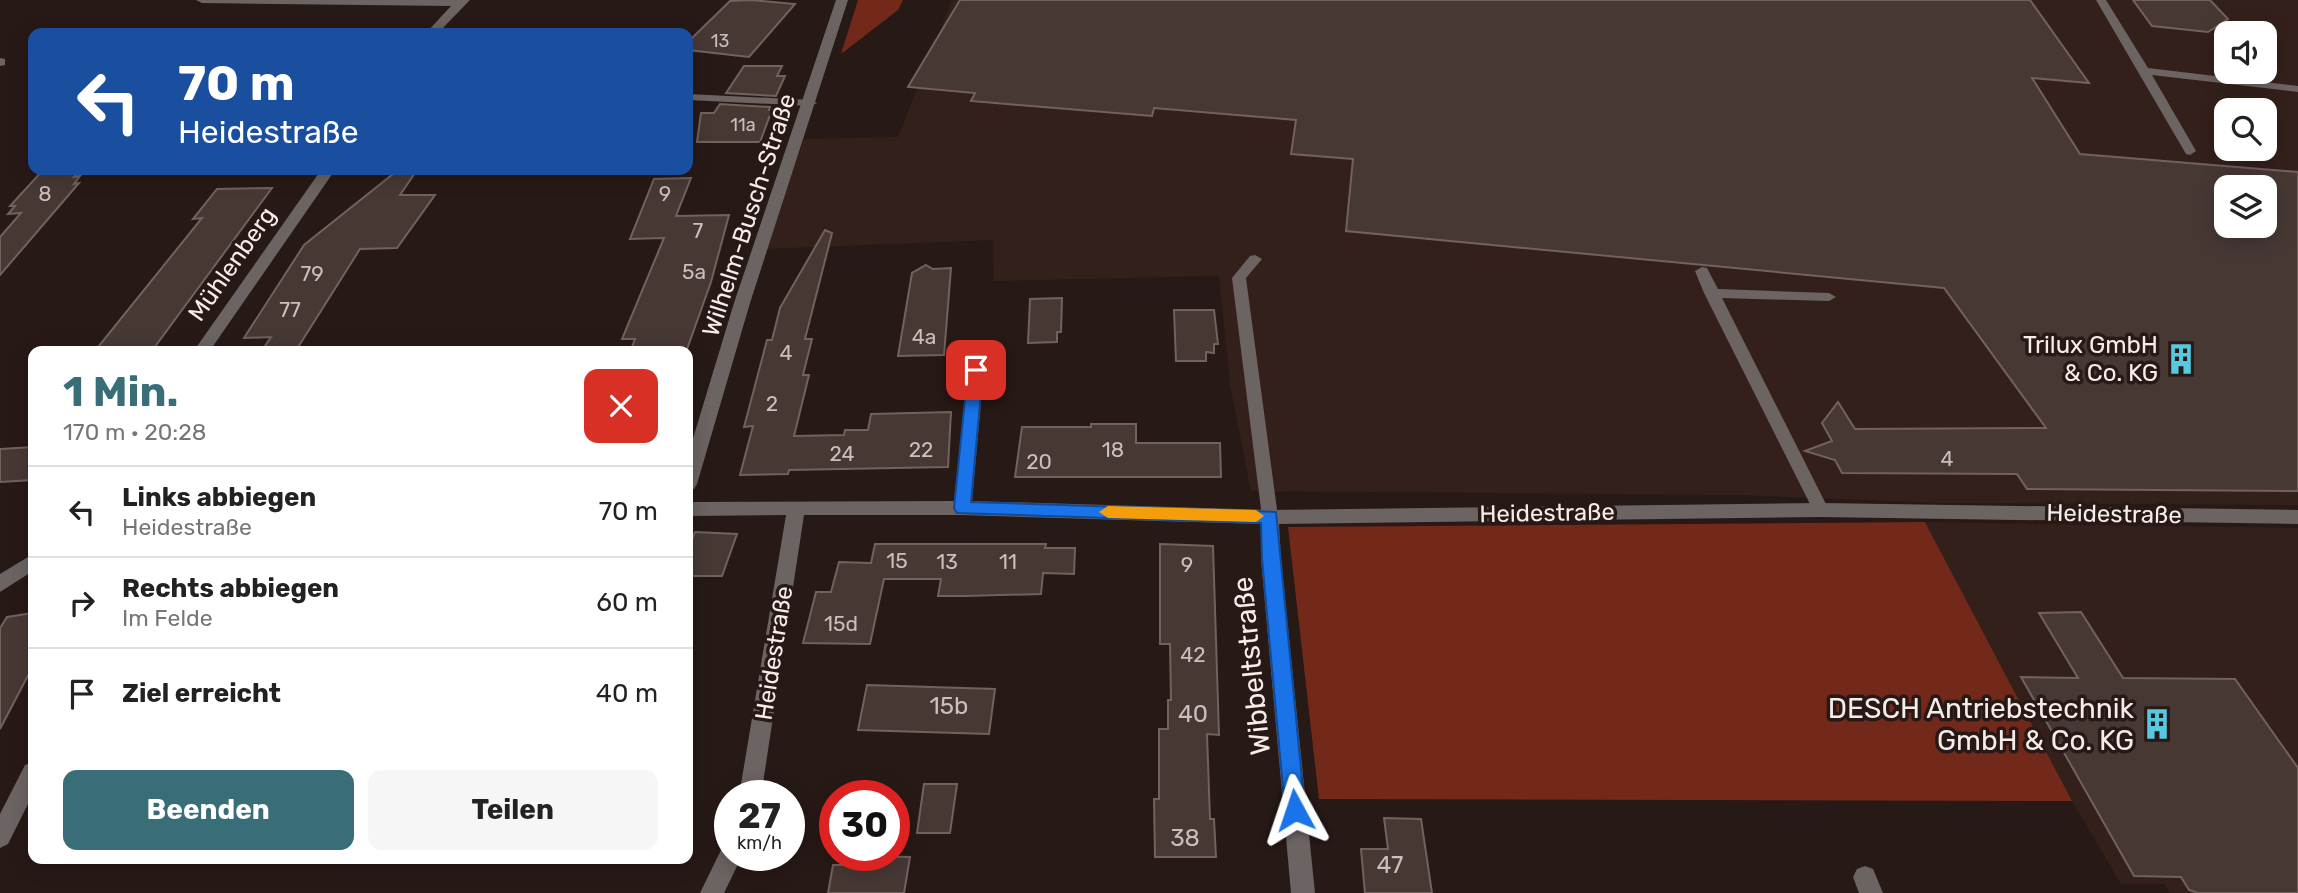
<!DOCTYPE html>
<html lang="de">
<head>
<meta charset="utf-8">
<style>
	:root { --surface:#fff; --page:#f6f6f6; --text:#222; --muted:#767676; --line:#e0e0e0; --accent:#396d78 }
	body { margin:0; font-family:Rubik,sans-serif; background:var(--page); color:var(--text); height:100vh; display:flex; flex-direction:column; font-size:26px; white-space:nowrap }
	* { box-sizing:border-box; margin:0 }
	p { font-size:23px; color:var(--muted) }
	.icon { flex:none; width:38px; height:38px; fill:none; stroke:currentColor; stroke-width:2; stroke-linecap:round; stroke-linejoin:round }
	.map { position:relative; flex:1; overflow:hidden }
	.sheet { position:absolute; left:28px; top:346px; width:665px; height:518px; display:flex; flex-direction:column; background:var(--surface); border-radius:14px; box-shadow:0 4px 18px #0003 }
	.sheet>* { flex:none }
	.top-card { position:absolute; left:28px; top:28px; width:665px; height:147px; border-radius:14px; box-shadow:0 4px 18px #0003; background:#1a4fa0; color:#fff; overflow:hidden }
	.controls { position:absolute; left:2214px; top:21px; display:grid; gap:14px }
	.controls a { display:grid; place-items:center; width:63px; height:63px; border-radius:14px; background:var(--surface); box-shadow:0 4px 18px #0003; font-size:35px }
	.speed { position:absolute; left:714px; top:780px; display:flex; gap:14px; font-size:35px; font-weight:700; text-align:center }
	.speed>* { display:grid; place-content:center; width:91px; height:91px; border-radius:50%; background:var(--surface); box-shadow:0 4px 18px #0003; line-height:1 }
	.speed small { font-size:18px; font-weight:400 }
	.speed .limit { border:10px solid #d22; background:#fff; color:#111 }
	.pin { position:absolute; display:grid; place-items:center; width:60px; height:60px; color:#fff; margin:-30px; border-radius:14px; box-shadow:0 4px 10px #0006 }
	.me { position:absolute; width:77px; margin:-38px; rotate:355deg; stroke-linejoin:round; filter:drop-shadow(0 0 5px #0008) }
	.turn { display:flex; align-items:center; gap:24px; height:147px; padding:0 35px; font-size:32px }
	.turn .icon { width:91px; height:91px; stroke-width:2.5 }
	.turn b { display:block; font-size:49px; line-height:60px }
	.round { display:grid; place-items:center; flex:none; width:74px; height:74px; border-radius:14px; background:var(--page) }
	.overview { display:flex; align-items:center; justify-content:space-between; height:119px; padding:0 35px }
	h1 { font-size:42px; font-weight:700; line-height:52px; color:var(--accent) }
	.action { display:flex; gap:14px; margin-top:auto; padding:14px 35px }
	.action a { flex:1; height:80px; border-radius:14px; background:var(--accent); color:#fff; font-size:28px; font-weight:700; line-height:80px; text-align:center }
	.action a+a { background:var(--page); color:var(--text) }
	ul { padding:0; list-style:none }
	li { display:flex; align-items:center; gap:21px; height:91px; padding:0 35px; border-top:2px solid var(--line) }
	li div { flex:1 }
	li b { display:block; font-size:26px }
	li em { font-style:normal }
	.map>svg:first-child { display:block }
	.built { fill:#34201b; fill-rule:evenodd }
	.green { fill:#73291a }
	.building { fill:#473834; stroke:#72615d; stroke-width:2; fill-rule:evenodd }
	.lines { fill:none; stroke-linecap:round; stroke-linejoin:round }
	.lane { fill:#6c6462; fill-rule:evenodd }
	.street { fill:#6c6462; fill-rule:evenodd }
	.route { fill:#1a73e8; stroke:#114b97; stroke-width:2 }
	.slow { fill:#f59e0b }
	.labels { text-anchor:middle; stroke-width:7; stroke-linejoin:round; paint-order:stroke }
	.far-number-label { font-size:18px; fill:#cabfbc }
	.number-label { font-size:21px; fill:#cabfbc }
	.street-label { font-size:24px; fill:#f6ece9; stroke:#271916 }
	.poi-label { font-size:24px; fill:#f6ece9; stroke:#271916; text-anchor:end }
	.near-number-label { font-size:24px; fill:#cabfbc }
	.near-street-label { font-size:28px; fill:#f6ece9; stroke:#271916 }
	.near-poi-label { font-size:28px; fill:#f6ece9; stroke:#271916; text-anchor:end }
</style>
</head>
<body>
<div class="map">
<svg width="2298" height="893" viewBox="0 0 2298 893">
	<rect width="100%" height="100%" fill="#271916"/>
	<g class="built">
		<path d="M952,0h1346v505l-357,-2 -202,-8 -488,-4 -21,-107 -11,-108 -225,5 -1,-41 -229,9 40,-110 94,-2zM2226,33h38v39h-38zM2226,110h38v39h-38zM2226,187h38v39h-38z"/>
		<polygon points="1925,522 2298,528 2298,893 2170,893 2164,884 2121,884 2072,801"/>
	</g>
	<g class="green">
		<polygon points="858,0 903,0 898,10 841,54"/>
		<polygon points="1925,522 2072,801 1319,799 1288,527"/>
	</g>
	<g class="building">
		<polygon points="751,0 795,4 749,57 688,50 688,42 730,1"/>
		<path d="M960,0h1070l59,83 -57,-5 48,76 218,18v319l-271,-2 -10,-15 -175,-1 -7,-13 -30,-9 27,-10 -10,-18 16,-21 17,27 191,-1 -102,-140 -598,-57 7,-72 -62,-5 5,-34 -142,-12 -2,8 -181,-15 4,-8 -67,-6zM2226,187h38v39h-38z"/>
		<polygon points="2133,0 2210,0 2228,19 2208,32 2152,26"/>
		<polygon points="744,66 782,66 777,76 785,76 776,96 726,93"/>
		<polygon points="720,104 770,107 769,110 772,110 760,142 697,142 701,113 714,113"/>
		<polygon points="43,170 81,170 74,177 80,176 74,184 79,183 0,275 0,237 21,213 8,214 15,206 10,206"/>
		<polygon points="398,170 417,170 400,195 435,195 397,248 360,249 295,352 261,352 271,337 244,338 304,245"/>
		<polygon points="691,178 676,216 729,215 711,282 686,352 630,352 635,339 622,339 664,238 630,239 654,179"/>
		<polygon points="272,188 151,352 94,352 202,218 193,219 217,189"/>
		<polygon points="825,230 832,233 805,339 812,339 803,375 809,375 794,436 844,435 845,430 868,430 871,414 951,412 948,467 789,470 788,474 740,475 753,426 744,427 767,340 772,340 780,308"/>
		<polygon points="926,265 933,269 951,268 944,355 898,356 912,273"/>
		<polygon points="1062,298 1061,332 1057,332 1057,342 1028,343 1030,299"/>
		<polygon points="1174,310 1214,310 1218,344 1214,344 1214,353 1206,352 1206,361 1176,361"/>
		<polygon points="1091,424 1136,424 1136,443 1220,443 1221,477 1015,477 1022,427 1091,427"/>
		<polygon points="33,447 33,480 0,482 0,449"/>
		<polygon points="695,532 737,534 722,576 688,576 688,550"/>
		<polygon points="875,544 1046,544 1045,548 1075,548 1074,574 1043,573 1041,594 965,596 938,596 941,579 884,579 870,644 803,643 816,592 831,592 839,562 871,563"/>
		<polygon points="1160,544 1213,546 1219,735 1207,734 1210,819 1214,819 1216,857 1155,857 1154,799 1159,799 1159,729 1168,729 1168,700 1171,700 1170,644 1160,644"/>
		<polygon points="2081,612 2123,678 2235,679 2298,768 2298,893 2198,893 2189,890 2181,877 2134,876 2021,677 2078,678 2039,613"/>
		<polygon points="33,613 33,666 0,729 0,628 7,617"/>
		<polygon points="867,685 995,689 989,734 858,730"/>
		<polygon points="924,784 957,784 950,833 917,833"/>
		<polygon points="1384,818 1421,819 1432,893 1365,893 1361,849 1388,849"/>
		<polygon points="863,856 910,857 904,893 828,893 833,865 862,865"/>
	</g>
	<g class="lines">
		<g class="lane">
			<polygon points="2096,0 2106,0 2148,68 2298,86 2298,92 2152,75 2196,151 2190,155 2186,154"/>
			<polygon points="688,94 811,100 817,103 811,106 688,100"/>
			<polygon points="1255,255 1262,259 1246,278 1278,517 1276,521 1264,521 1262,517 1232,278 1250,256"/>
			<polygon points="1702,267 1707,268 1718,289 1829,293 1836,297 1829,301 1722,298 1829,510 1827,514 1815,514 1813,510 1704,293 1695,271"/>
		</g>
		<g class="street">
			<polygon points="196,0 470,0 438,33 426,33 451,6 202,3"/>
			<polygon points="836,0 848,0 750,303 697,484 694,489 688,490 688,455 734,303"/>
			<polygon points="0,58 5,59 5,65 0,66"/>
			<polygon points="321,170 335,170 209,352 193,352"/>
			<polygon points="976,365 984,370 972,501 1270,510 1821,503 2298,510 2298,524 1821,517 1279,524 1281,559 1315,893 1291,893 1261,559 1261,524 962,515 804,515 761,796 739,796 786,515 688,516 688,502 954,501 968,370"/>
			<polygon points="33,554 33,571 0,592 0,574"/>
			<polygon points="33,762 33,794 8,844 0,848 0,814 25,765"/>
			<polygon points="730,845 730,856 742,856 724,893 700,893 722,848"/>
			<polygon points="1865,866 1873,869 1883,893 1859,893 1853,877 1857,869"/>
		</g>
	</g>
	<polygon class="route" points="976,365 983,370 971,502 1276,512 1305,810 1302,816 1295,819 1288,816 1285,810 1262,559 1261,523 957,513 954,508 968,370"/>
	<polygon class="slow" points="1108,506 1256,510 1264,516 1256,522 1108,518 1099,512"/>
	<defs>
		<symbol id="building-bare" viewBox="-9 -9 18 18"><path d="M-4-6H4V6H1V3H-1V6H-4ZM-2.5-4.3h1.7v1.8h-1.7ZM.8-4.3h1.7v1.8H.8ZM-2.5-1h1.7V.8h-1.7ZM.8-1h1.7V.8H.8Z" fill="#56c9e1" stroke="#271916" stroke-width="2.5" paint-order="stroke"/></symbol>
	</defs>
	<g fill-rule="evenodd">
		<use href="#building-bare" x="2159" y="337" width="44" height="44"/>
		<use href="#building-bare" x="2135" y="702" width="44" height="44"/>
	</g>
	<g class="labels">
		<g class="far-number-label">
			<text x="720" y="47">13</text>
			<text x="743" y="131">11a</text>
		</g>
		<g class="number-label">
			<text x="45" y="201">8</text>
			<text x="665" y="201">9</text>
			<text x="698" y="238">7</text>
			<text x="694" y="279">5a</text>
			<text x="312" y="281">79</text>
			<text x="290" y="317">77</text>
			<text x="924" y="344">4a</text>
			<text x="786" y="360">4</text>
			<text x="772" y="411">2</text>
			<text x="921" y="457">22</text>
			<text x="1113" y="457">18</text>
			<text x="842" y="461">24</text>
			<text x="1947" y="466">4</text>
			<text x="1039" y="469">20</text>
			<text x="897" y="568">15</text>
			<text x="947" y="569">13</text>
			<text x="1008" y="569">11</text>
			<text x="1187" y="572">9</text>
			<text x="841" y="631">15d</text>
			<text x="1193" y="662">42</text>
		</g>
		<g class="street-label">
			<text transform="translate(749 215) rotate(-72)" y="8">Wilhelm-Busch-Straße</text>
			<text transform="translate(232 264) rotate(-55)" y="8">Mühlenberg</text>
			<text transform="translate(1547 513) rotate(-1)" y="8">Heidestraße</text>
			<text transform="translate(2114 514) rotate(1)" y="8">Heidestraße</text>
			<text transform="translate(774 653) rotate(-81)" y="8">Heidestraße</text>
		</g>
		<g class="poi-label">
			<text x="2158" y="353">Trilux GmbH<tspan x="2158" dy="28">&amp; Co. KG</tspan></text>
		</g>
		<g class="near-number-label">
			<text x="949" y="714">15b</text>
			<text x="1193" y="722">40</text>
			<text x="1185" y="846">38</text>
			<text x="1390" y="873">47</text>
		</g>
		<g class="near-street-label">
			<text transform="translate(1251 666) rotate(-96)" y="10">Wibbeltstraße</text>
		</g>
		<g class="near-poi-label">
			<text x="2134" y="718">DESCH Antriebstechnik<tspan x="2134" dy="32">GmbH &amp; Co. KG</tspan></text>
		</g>
	</g>
</svg>
<div class="controls">
<a><svg class="icon" aria-label="sound" viewBox="0 0 24 24"><path d="M4 9h4l5-4v14l-5-4H4zM17 9q2 3 0 6"/></svg></a>
<a><svg class="icon" aria-label="search" viewBox="0 0 24 24"><circle cx="10" cy="10" r="6"/><path d="M15 15l6 6"/></svg></a>
<a><svg class="icon" aria-label="layers" viewBox="0 0 24 24"><path d="M12 4l9 5-9 5-9-5zM3 14l9 5 9-5"/></svg></a>
</div>
<div class="speed"><div>27<small>km/h</small></div><div class="limit">30</div></div>
<div class="pin" style="left:976px;top:370px;background:#d93025"><svg class="icon" aria-label="arrive" viewBox="0 0 24 24"><path d="M6 21V4h12l-3 4 3 4H6"/></svg></div>
<svg class="me" style="left:1295px;top:810px" viewBox="-20 -20 40 40"><path d="M0-17L14 15 0 8-14 15z" fill="#1a73e8" stroke="#fff" stroke-width="4"/></svg>
<div class="top-card">
<div class="turn"><svg class="icon" aria-label="left" viewBox="0 0 24 24"><path d="M17 20v-9H6M10 6l-5 5 5 5"/></svg><div><b>70 m</b>Heidestraße</div></div>
</div>
<section class="sheet">
<div class="overview"><div><h1>1 Min.</h1><p>170 m · 20:28</p></div><a class="round" style="background:#d93025;color:#fff"><svg class="icon" aria-label="close" viewBox="0 0 24 24"><path d="M6 6l12 12M18 6L6 18"/></svg></a></div>
<ul>
<li><svg class="icon" aria-label="left" viewBox="0 0 24 24"><path d="M17 20v-9H6M10 6l-5 5 5 5"/></svg><div><b>Links abbiegen</b><p>Heidestraße</p></div><em>70 m</em></li>
<li><svg class="icon" aria-label="right" viewBox="0 0 24 24"><path d="M7 20v-9h11M14 6l5 5-5 5"/></svg><div><b>Rechts abbiegen</b><p>Im Felde</p></div><em>60 m</em></li>
<li><svg class="icon" aria-label="arrive" viewBox="0 0 24 24"><path d="M6 21V4h12l-3 4 3 4H6"/></svg><div><b>Ziel erreicht</b></div><em>40 m</em></li>
</ul>
<div class="action"><a>Beenden</a><a>Teilen</a></div>
</section>
</div>
</body>
</html>
